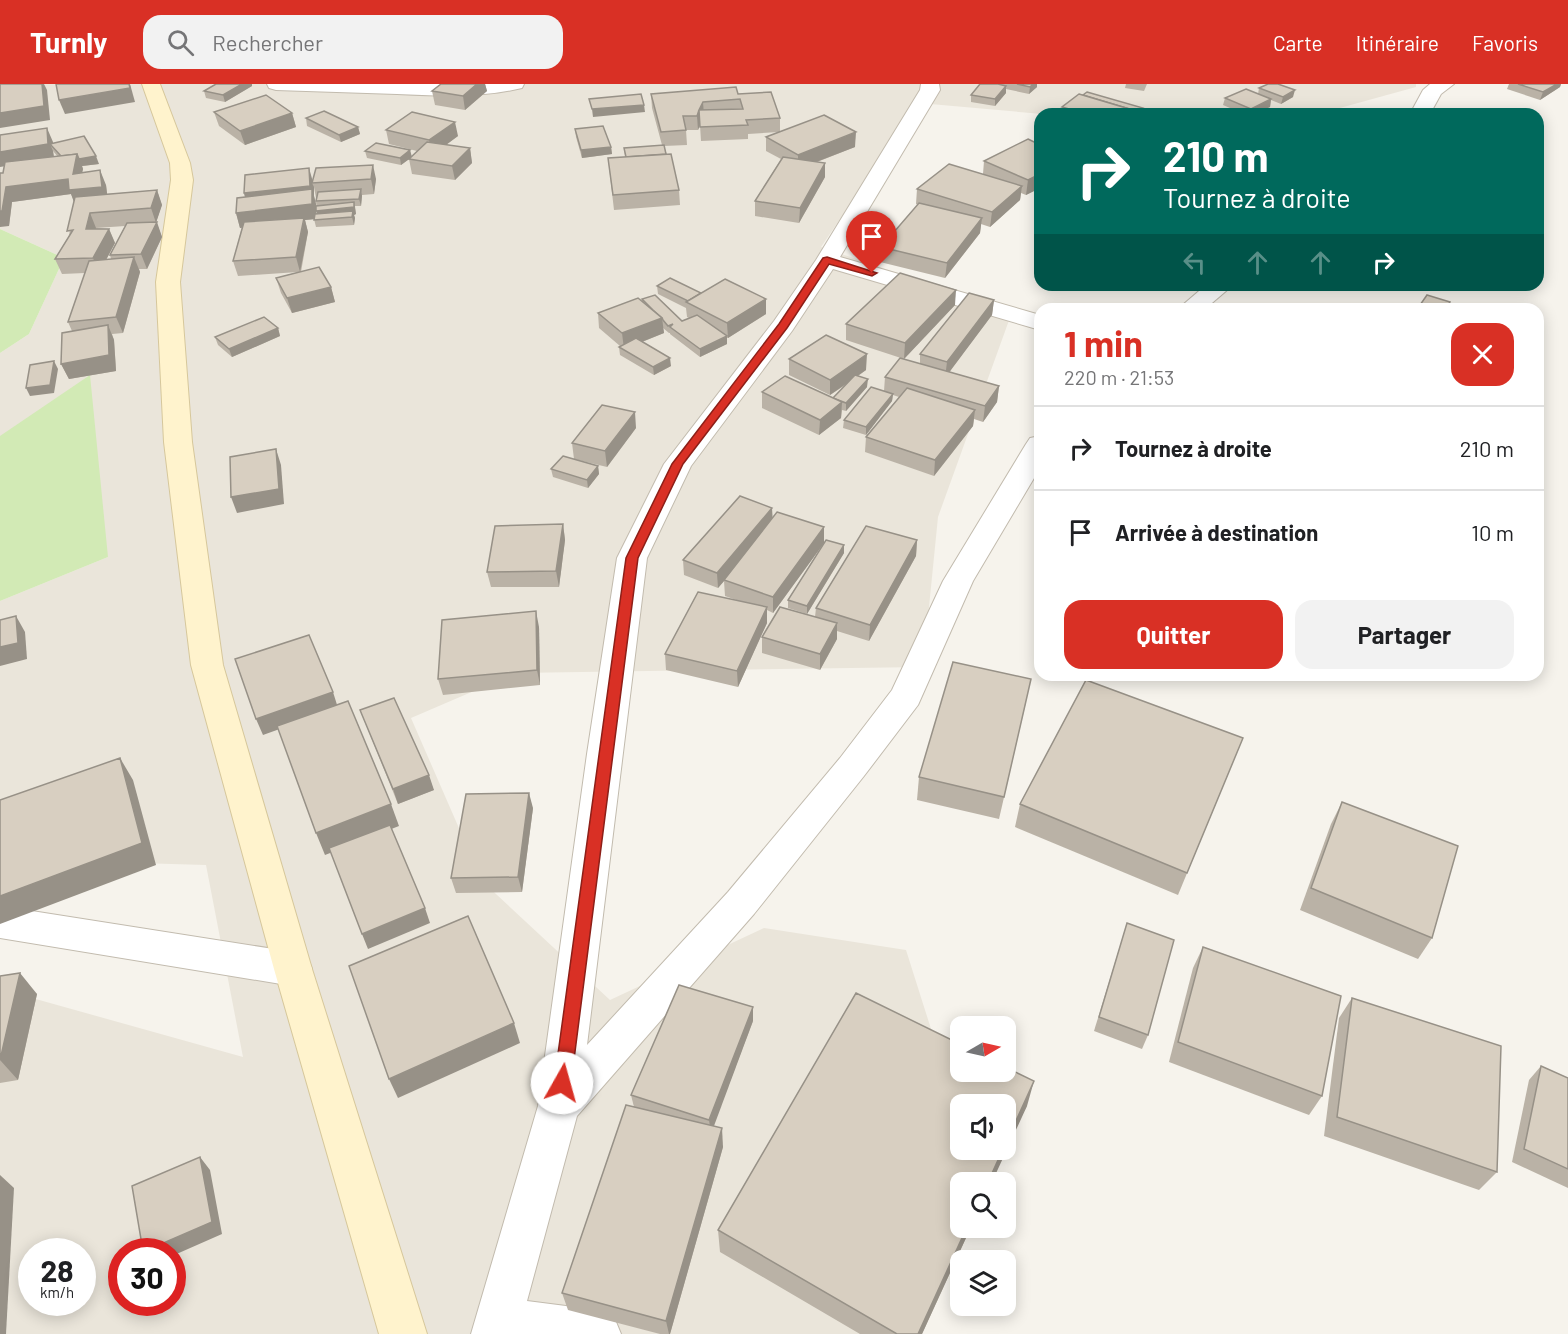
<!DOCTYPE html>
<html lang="fr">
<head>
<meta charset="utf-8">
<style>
	:root { --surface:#fff; --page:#f2f2f2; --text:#202124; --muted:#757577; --line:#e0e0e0; --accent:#d93025 }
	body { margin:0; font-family:Barlow,sans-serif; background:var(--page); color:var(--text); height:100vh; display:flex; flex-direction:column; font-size:22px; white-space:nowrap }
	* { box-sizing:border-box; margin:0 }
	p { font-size:20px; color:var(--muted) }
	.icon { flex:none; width:33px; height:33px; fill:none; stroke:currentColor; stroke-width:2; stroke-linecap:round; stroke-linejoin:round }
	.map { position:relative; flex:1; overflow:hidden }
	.side { position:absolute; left:1034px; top:219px; width:510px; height:378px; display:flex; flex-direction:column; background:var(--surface); border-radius:18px; box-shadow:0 3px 15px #0003 }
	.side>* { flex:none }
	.hud { position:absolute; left:1034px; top:24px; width:510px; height:183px; border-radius:18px; box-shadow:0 3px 15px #0003; background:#00695c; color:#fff; overflow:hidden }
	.needle { width:39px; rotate:81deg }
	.buttons { position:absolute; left:950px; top:932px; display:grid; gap:12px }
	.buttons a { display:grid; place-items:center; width:66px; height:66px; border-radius:12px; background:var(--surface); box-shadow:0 3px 15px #0003; font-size:30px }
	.speed { position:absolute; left:18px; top:1154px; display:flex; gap:12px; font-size:30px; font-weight:700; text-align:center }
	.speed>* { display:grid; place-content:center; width:78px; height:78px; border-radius:50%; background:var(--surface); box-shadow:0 3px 15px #0003; line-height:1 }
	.speed small { font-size:15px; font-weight:400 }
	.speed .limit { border:9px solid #d22; background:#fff; color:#111 }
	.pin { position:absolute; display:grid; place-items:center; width:51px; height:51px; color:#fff; margin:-62px -26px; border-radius:50% 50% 50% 0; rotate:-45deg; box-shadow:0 0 6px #0007 }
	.pin .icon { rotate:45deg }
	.me { position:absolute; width:66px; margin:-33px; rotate:7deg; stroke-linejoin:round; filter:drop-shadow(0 0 4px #0008) }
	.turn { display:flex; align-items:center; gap:21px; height:126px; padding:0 30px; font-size:27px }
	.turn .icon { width:78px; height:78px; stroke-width:2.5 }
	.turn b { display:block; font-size:42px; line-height:51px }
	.lanes { display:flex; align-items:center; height:57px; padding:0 30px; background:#0003; justify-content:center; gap:30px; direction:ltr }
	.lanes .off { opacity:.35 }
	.round { display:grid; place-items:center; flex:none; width:63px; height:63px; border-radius:18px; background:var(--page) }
	.summary { display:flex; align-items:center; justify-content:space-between; height:102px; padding:0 30px }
	h1 { font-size:36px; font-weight:700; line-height:45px; color:var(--accent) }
	.primary-button { display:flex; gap:12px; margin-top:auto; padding:12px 30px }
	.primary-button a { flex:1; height:69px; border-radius:18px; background:var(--accent); color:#fff; font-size:24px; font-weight:700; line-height:69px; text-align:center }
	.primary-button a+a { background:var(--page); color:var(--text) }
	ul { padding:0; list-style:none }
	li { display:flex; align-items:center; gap:18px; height:84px; padding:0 30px; border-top:2px solid var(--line) }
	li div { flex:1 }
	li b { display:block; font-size:22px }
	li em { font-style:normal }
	header { display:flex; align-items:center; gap:36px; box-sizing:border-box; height:84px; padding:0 30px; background:var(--accent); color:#fff }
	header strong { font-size:28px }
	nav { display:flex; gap:33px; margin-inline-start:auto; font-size:21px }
	.search { width:420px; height:54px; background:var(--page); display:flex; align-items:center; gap:15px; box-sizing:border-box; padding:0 21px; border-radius:18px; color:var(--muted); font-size:22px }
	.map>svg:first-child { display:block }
	.residential { fill:#eae5da; fill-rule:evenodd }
	.green { fill:#d2eab5 }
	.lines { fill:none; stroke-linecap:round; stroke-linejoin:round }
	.street-casing { stroke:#c2bbae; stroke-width:2 }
	.secondary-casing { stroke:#d6c79b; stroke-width:2 }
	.street { fill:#fff; fill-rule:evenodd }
	.secondary { fill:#fff3cd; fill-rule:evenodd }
	.wall { fill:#bab2a6; fill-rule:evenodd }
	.shaded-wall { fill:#979187 }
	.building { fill:#d8cfc1; stroke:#979187; stroke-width:1.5; fill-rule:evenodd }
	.route { fill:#d93025; stroke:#8d1f18; stroke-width:1.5 }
</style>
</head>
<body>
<header>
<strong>Turnly</strong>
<div class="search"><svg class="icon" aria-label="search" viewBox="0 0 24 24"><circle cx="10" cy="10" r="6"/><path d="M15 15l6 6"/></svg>Rechercher</div>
<nav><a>Carte</a><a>Itinéraire</a><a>Favoris</a></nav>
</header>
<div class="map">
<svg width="1568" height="1250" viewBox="0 0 1568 1250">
	<rect width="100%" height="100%" fill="#f6f3ec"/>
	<path class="residential" d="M0,0h1416v3l-98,27h-276l-123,-11 -98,144 191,65 -74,205 -15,150 -407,6 -105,45 71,163 128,119 154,-72 142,22 51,161 -73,223h-884v-345l243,68 -37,-192 -206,-6v-258l108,-44 -108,-121v-83l29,-19 35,-76 -64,-29zM32,1167h50v51h-50zM122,1167h50v51h-50z"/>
	<g class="green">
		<polygon points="0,145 64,174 29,250 0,269"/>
		<polygon points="90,291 108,473 0,517 0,352"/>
	</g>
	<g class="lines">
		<defs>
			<g id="street">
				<path d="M267,0h257l-2,4c-41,10 -84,8 -125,6 -40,-1 -81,-3 -121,-4l-7,-2z"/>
				<polygon points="921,0 939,0 940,6 840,173 1040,231 1040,246 833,185 792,247 691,382 647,474 587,961 728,808 840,674 892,606 943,497 1026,360 1030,354 1040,352 1040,384 973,497 918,621 864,692 754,830 577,1032 527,1217 597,1226 614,1233 621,1250 471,1250 538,1022 587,670 617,474 664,380 774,237 816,176 920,6"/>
				<polygon points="1430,0 1454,0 1441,10 1430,30 1410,30 1423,6"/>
				<polygon points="1206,201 1233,201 1205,225 1178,225"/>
				<polygon points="0,822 293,868 307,873 312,885 307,897 293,902 0,854"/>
			</g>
			<polygon id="secondary" points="142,0 160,0 190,79 193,96 180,198 192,358 223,581 312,885 427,1250 379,1250 274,885 191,581 164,358 156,198 171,96 170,79"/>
		</defs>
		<use href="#street" class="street-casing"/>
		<use href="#secondary" class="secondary-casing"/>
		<use href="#street" class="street"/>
		<use href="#secondary" class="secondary"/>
	</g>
	<g class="wall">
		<polygon points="216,0 252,0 252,2 225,18 206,14 204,7"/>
		<polygon points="441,0 485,0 487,7 465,26 435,21 432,7"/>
		<polygon points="980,0 1037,0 1037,3 1029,10 1006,5 1006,9 995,22 971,18 971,11"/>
		<polygon points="1126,0 1147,0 1144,7 1125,4"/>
		<polygon points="1509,0 1561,0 1560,3 1540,16 1507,5"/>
		<polygon points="1259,4 1293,13 1281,20 1271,16 1270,23 1254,30 1244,30 1223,21 1225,14 1258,10"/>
		<polygon points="651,10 738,10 780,34 780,47 855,63 817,78 825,79 825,93 799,139 755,132 755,117 781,75 766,67 766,53 779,48 748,50 748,55 701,57 700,41 698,46 686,46 687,61 664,62 679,106 680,121 614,126 608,74 625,73 624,64 662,61 652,24"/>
		<polygon points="1062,23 1143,24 1142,30 1060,30"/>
		<polygon points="214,28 292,29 296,43 245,61 219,42"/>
		<polygon points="306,34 358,43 360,50 341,58 307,42"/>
		<polygon points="575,45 611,63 612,70 582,74 576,53"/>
		<polygon points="386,46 458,52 446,61 470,64 472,79 455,96 412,90 409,75 401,81 367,74 365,67 410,66 411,73 417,67 389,60"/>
		<polygon points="1040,57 1040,104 1026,111 1021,109 1020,116 990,143 981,140 980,149 945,194 880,178 881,163 918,121 916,120 917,105 983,90 984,77"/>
		<path d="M53,58v1l46,21 -17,2 1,3 -1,3 24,13 1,9 50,-4 5,15 -6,17 6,15 -15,32h-8l1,3 -17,61 -11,1 2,6 2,31 -47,8 -8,-15 11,-33 -4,-9 17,-49 -23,1 -7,-15 14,-23 5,-35 -3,-7 -59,8 -3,24 -6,-53zM53,67l5,6h-4zM125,142l-15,29 1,4 -5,1 9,-17 -6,-14 -13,-1z"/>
		<path d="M376,95l-2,15 -12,1 -1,11h-6l1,8 -2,1 1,3 -1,7 -38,2 -2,-8 -9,1 3,12 -7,40 30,15 4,15 -43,11 -11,-20 -5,-15 22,-6 -60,4 -5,-15 9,-34 -2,1 -4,-15 9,-16 -1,-4 69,-13zM314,103l2,11v3l1,12 -1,1v-10l-2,-8z"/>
		<polygon points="657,202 701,209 766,230 728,254 727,254 727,260 700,273 670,250 670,249 669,249 663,244 664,249 642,258 671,282 654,291 620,271 619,263 620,262 599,244 598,229 642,217 642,215 682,237 689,234 687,233 686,224 658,210"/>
		<polygon points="994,216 992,231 949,288 999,302 997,318 983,338 974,335 973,342 934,392 865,368 866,353 899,313 893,311 892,317 866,351 843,344 844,336 884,307 885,293 920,280 920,270"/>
		<polygon points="955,221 904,275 846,256 846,240"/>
		<polygon points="1420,221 1447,225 1418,225"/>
		<polygon points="278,244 280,252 232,273 218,261 215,253"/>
		<polygon points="789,275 866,286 858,292 867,303 846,327 842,326 841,334 819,351 762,324 762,308 833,314 847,300 830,311 789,291"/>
		<polygon points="636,344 607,383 574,375 572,359"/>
		<polygon points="598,382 599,390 588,404 553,393 551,385"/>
		<polygon points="773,433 844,469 807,530 788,524 788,516 824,459 773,529 767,526 767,539 738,603 666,586 665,570 742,518 725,512 724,497 718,504 684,491 683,476"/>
		<polygon points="563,440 565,456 559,503 491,503 487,488"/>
		<polygon points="917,456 916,472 869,557 837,547 837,555 820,586 762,569 762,553 815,533 816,524"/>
		<polygon points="539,543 540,601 443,611 438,595"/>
		<polygon points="1026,618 999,735 917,716 919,693"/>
		<polygon points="360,626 434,706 398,720"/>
		<polygon points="1243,654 1178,811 1015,743 1020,720"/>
		<polygon points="1342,718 1432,854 1418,875 1300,826 1331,740"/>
		<polygon points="533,724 522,808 456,809 451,794"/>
		<polygon points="1127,839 1148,951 1142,965 1094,947"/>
		<polygon points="1203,863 1322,1012 1309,1031 1169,978 1193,884"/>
		<polygon points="0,892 37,910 18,996 0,999"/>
		<polygon points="1352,914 1497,1088 1479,1106 1324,1052 1339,934"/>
		<polygon points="753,937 713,1042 723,1063 670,1250 660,1250 568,1226 562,1209 634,1023 631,1011"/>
		<polygon points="1541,982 1568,994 1568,1104 1512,1078 1529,996"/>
		<polygon points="1027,1022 960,1143 971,1143 922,1250 860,1250 720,1168 718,1146"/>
	</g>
	<g class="shaded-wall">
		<polygon points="42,0 44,0 47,6 50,36 0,44 0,29"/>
		<polygon points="129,0 130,0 135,18 65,30 59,16"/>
		<polygon points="242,0 252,0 252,2 225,18 223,11"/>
		<polygon points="477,0 485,0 487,7 465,26 463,12"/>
		<polygon points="1033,0 1037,0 1037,3 1029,10 1030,3"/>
		<polygon points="1557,0 1561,0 1560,3 1540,16 1543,8"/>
		<polygon points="1006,2 1006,9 995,22 995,15"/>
		<polygon points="1295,6 1293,13 1281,20 1283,13"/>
		<polygon points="1271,15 1270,23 1254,30 1250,30 1251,25"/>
		<polygon points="703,18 704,32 699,26"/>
		<polygon points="644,21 645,28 593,33 592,25"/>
		<polygon points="1143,24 1142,30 1136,30"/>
		<polygon points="699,26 700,41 698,46 697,32"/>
		<polygon points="292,29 296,43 245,61 240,47"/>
		<polygon points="455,38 458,52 432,71 429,56"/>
		<polygon points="358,43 360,50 341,58 339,51"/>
		<polygon points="47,44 53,58 53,63 50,60 53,67 54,74 0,83 0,68"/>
		<polygon points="856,48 855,63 798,85 798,71"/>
		<polygon points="611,63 612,70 582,74 581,66"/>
		<polygon points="470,64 472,79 455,96 452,82"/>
		<polygon points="410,66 412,73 401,81 400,74"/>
		<polygon points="77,70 96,72 99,80 82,82 83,85 79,104 73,90"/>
		<polygon points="825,79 825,93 799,139 800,124"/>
		<polygon points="373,81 376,95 374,110 371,95"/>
		<polygon points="309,84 313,98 312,99 314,103 314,112 316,120 316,135 305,136 308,148 300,188 296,173 304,136 240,144 236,129 248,124 244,109"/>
		<polygon points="100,86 106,101 108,117 75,121 71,110 12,118 9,142 0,143 0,127 6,103"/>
		<polygon points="1040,90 1040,104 1026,111 1028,96"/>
		<polygon points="1022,102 1020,116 990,143 992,128"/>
		<polygon points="361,105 362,112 361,122 359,115"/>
		<polygon points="157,106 162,121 156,139 151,124"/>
		<polygon points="354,118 356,130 354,131 355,134 354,141 352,133 318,135 316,127"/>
		<polygon points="90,129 96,144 92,160 86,145"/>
		<polygon points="982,134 980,149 945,194 947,179"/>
		<polygon points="157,138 162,153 147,185 141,170"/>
		<polygon points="109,145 115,159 99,189 93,174"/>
		<polygon points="134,173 140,188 123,249 116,233"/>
		<polygon points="331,203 335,218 292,229 287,214"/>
		<polygon points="956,206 955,221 904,275 905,259"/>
		<polygon points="766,215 766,230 728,254 727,239"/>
		<polygon points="994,216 992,231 945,294 947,278"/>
		<polygon points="662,234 664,249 624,265 622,249"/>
		<polygon points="108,241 114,256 116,287 69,295 61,280"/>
		<polygon points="278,244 280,252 232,273 229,265"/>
		<polygon points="727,252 727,260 700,273 700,265"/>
		<polygon points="867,270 866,286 830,311 830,296"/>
		<polygon points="670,274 671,282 654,291 653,283"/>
		<polygon points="54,277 58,285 54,309 30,312 26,304"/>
		<polygon points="868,295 867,303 846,327 846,319"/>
		<polygon points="999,302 997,318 983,338 985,322"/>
		<polygon points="893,310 892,317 866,351 866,343"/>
		<polygon points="842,318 841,334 819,351 820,336"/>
		<polygon points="975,326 973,342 934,392 935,376"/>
		<polygon points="635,328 636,344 607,383 605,367"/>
		<polygon points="276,365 281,381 284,420 237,429 231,413"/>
		<polygon points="598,382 599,390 588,404 587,396"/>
		<polygon points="772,424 773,440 718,504 717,489"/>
		<polygon points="563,440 565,456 559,503 556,487"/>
		<polygon points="824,443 824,459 773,529 773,513"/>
		<polygon points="917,456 916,472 869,557 870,541"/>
		<polygon points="844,461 844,469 807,530 807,522"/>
		<polygon points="767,523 767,539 738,603 737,587"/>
		<polygon points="536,527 539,543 540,601 537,586"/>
		<polygon points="16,532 25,548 27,575 0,582 0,563"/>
		<polygon points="837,539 837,555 820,586 820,570"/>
		<polygon points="333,608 338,624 263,651 256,635"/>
		<polygon points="120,674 133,696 156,781 0,840 0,812"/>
		<polygon points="429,691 434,706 398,720 393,705"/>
		<polygon points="529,709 533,724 522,808 518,793"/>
		<polygon points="391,720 399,742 325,771 316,749"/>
		<polygon points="425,824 430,839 368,865 362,850"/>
		<polygon points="20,889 37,910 18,996 0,976"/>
		<polygon points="753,923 753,937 711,1050 709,1036"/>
		<polygon points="514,939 520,959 398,1014 389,995"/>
		<polygon points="1034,997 1027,1022 992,1098 988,1098 1003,1065 1005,1065 1005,1061"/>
		<polygon points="722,1044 723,1063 670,1250 669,1250 666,1237"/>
		<polygon points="200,1073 210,1086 222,1150 172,1172 172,1167 145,1167"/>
		<polygon points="0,1091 14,1104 6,1250 0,1250"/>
		<polygon points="967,1143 971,1143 922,1250 918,1250"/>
	</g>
	<g class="building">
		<polygon points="0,0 42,0 44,22 0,29"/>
		<polygon points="56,0 129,0 130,4 59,16"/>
		<polygon points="216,0 242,0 223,11 204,7"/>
		<polygon points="441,0 477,0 463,12 432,7"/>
		<polygon points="980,0 998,0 1006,2 995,15 971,11"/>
		<polygon points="1017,0 1033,0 1030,3"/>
		<polygon points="1268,0 1278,0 1295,6 1283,13 1259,4"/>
		<polygon points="1518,0 1557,0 1543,8"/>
		<path d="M736,3l2,7 33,-2 9,26 -34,2 2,5 -48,2 -1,-17 -2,6h-14l3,14 -25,2 -10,-38zM740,15l3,10 -44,1 4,-8z"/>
		<polygon points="1246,5 1271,15 1251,25 1225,14"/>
		<polygon points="1087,8 1143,24 1136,30 1132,30 1133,26 1083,11"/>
		<polygon points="641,10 644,21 592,25 589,15"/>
		<polygon points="1079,10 1133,26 1127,30 1087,30 1062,23"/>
		<polygon points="266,11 292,29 240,47 214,28"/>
		<polygon points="324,27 358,43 339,51 306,34"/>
		<polygon points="412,28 455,38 429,56 386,46"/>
		<polygon points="824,31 856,48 798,71 766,53"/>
		<polygon points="603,42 611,63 581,66 575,45"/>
		<polygon points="47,44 48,60 0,68 0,51"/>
		<polygon points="84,52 96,72 79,75 77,70 61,72 50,60"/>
		<polygon points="1028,55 1036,59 1040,57 1040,90 1028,96 984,77"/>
		<polygon points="427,58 470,64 452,82 409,75"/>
		<polygon points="376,59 410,66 400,74 365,67"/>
		<polygon points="664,61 666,70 626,73 624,64"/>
		<polygon points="77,70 73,90 100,86 102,103 69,106 68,95 6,103 2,127 0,127 0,89 3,89 5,78"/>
		<polygon points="671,70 679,106 613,111 608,74"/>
		<polygon points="783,73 825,79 800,124 755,117"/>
		<polygon points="949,80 1022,102 992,128 917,105"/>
		<polygon points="373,81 371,95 312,99 316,84"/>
		<polygon points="309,84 310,102 244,109 245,91"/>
		<polygon points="312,105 312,120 236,129 237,114"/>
		<polygon points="361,105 359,115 316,117 318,108"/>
		<polygon points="157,106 151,124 90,129 86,145 109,145 93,174 55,175 73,146 67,147 75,113"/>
		<polygon points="354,118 354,123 316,127 316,122"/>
		<polygon points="919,119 982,134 947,179 881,163"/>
		<polygon points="353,127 352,133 314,136 315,130"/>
		<polygon points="304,134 296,173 233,177 244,138"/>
		<polygon points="157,138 141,170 110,171 127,139"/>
		<polygon points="134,173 116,233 68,238 89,177"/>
		<polygon points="319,183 331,203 287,214 276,194"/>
		<polygon points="900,189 956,206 905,259 846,240"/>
		<polygon points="670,194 701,209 688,217 657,202"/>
		<polygon points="725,195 766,215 727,239 686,218"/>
		<polygon points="969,209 994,216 947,278 920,270"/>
		<polygon points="655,211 682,237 697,231 727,252 700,265 670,243 673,240 668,242 663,236 662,234 653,226 642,215"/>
		<polygon points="1427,211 1450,218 1446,225 1434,225 1420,221"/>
		<polygon points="638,214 662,234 622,249 598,229"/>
		<polygon points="264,233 278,244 229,265 215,253"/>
		<polygon points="108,241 109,271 61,280 62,249"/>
		<polygon points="826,251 867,270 830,296 789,275"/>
		<polygon points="636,254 670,274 653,283 619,263"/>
		<polygon points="900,274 999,302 985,322 885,293"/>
		<polygon points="54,277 50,301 26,304 30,281"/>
		<polygon points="855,291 868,295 846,319 833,314"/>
		<polygon points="785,292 842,318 820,336 762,308"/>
		<polygon points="871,303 893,310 866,343 844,336"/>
		<polygon points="907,304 975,326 935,376 866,353"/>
		<polygon points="602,321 635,328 605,367 572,359"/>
		<polygon points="276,365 279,405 231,413 230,373"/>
		<polygon points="563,372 598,382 587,396 551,385"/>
		<polygon points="740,412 772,424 717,489 683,476"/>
		<polygon points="777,428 824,443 773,513 724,496"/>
		<polygon points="563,440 556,487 487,488 495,442"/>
		<polygon points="866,442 917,456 870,541 816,524"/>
		<polygon points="826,456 844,461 807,522 788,516"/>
		<polygon points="698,508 767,523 737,587 665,570"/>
		<polygon points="780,523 837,539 820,570 762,553"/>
		<polygon points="536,527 537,586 438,595 442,536"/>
		<polygon points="16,532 18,559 0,563 0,536"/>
		<polygon points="309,551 333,608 256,635 235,575"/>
		<polygon points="953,578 1031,595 1004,713 919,693"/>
		<polygon points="1086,596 1243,654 1187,789 1020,720"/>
		<polygon points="394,614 429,691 393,705 360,626"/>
		<polygon points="348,617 391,720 316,749 277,642"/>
		<polygon points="120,674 142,759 0,812 0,716"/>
		<polygon points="529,709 518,793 451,794 466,710"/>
		<polygon points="1342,718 1458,762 1432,854 1311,804"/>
		<polygon points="390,741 425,824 362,850 329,764"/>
		<polygon points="468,832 514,939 389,995 349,882"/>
		<polygon points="1127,839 1174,856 1148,951 1099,933"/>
		<polygon points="1203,863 1341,912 1322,1012 1178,958"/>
		<polygon points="20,889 0,976 0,892"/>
		<polygon points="679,901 753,923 709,1036 631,1011"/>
		<polygon points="856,909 960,960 960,987 1005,987 1005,983 1034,997 1005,1061 1005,1020 960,1020 960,1065 1003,1065 988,1098 960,1098 960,1143 967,1143 918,1250 897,1250 718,1146"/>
		<polygon points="1352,914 1501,962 1497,1088 1337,1033"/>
		<polygon points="1541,982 1568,994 1568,1085 1524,1065"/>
		<polygon points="626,1021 722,1044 666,1237 562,1209"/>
		<polygon points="200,1073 212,1138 145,1167 143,1167 132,1102"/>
	</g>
	<polygon class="route" points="827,173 877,189 872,192 829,180 787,244 683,380 638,474 571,999 568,1004 562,1007 556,1004 554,999 626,474 672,380 779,240 823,174"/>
</svg>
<div class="buttons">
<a><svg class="needle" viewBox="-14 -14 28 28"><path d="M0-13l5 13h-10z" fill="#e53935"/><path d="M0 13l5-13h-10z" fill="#757577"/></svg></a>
<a><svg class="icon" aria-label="sound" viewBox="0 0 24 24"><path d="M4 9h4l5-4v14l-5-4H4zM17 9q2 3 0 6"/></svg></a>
<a><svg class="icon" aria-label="search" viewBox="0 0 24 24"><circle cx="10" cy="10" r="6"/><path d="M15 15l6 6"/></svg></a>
<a><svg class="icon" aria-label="layers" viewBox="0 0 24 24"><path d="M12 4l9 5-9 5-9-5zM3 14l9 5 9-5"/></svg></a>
</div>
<div class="speed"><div>28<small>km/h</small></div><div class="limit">30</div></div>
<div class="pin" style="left:872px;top:189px;background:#d93025"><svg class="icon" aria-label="arrive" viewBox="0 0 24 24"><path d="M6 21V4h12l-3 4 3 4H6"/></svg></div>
<svg class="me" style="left:562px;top:999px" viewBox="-20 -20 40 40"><circle r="19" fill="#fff"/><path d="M0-13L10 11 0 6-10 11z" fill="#d93025"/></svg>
<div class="hud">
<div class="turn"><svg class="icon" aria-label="right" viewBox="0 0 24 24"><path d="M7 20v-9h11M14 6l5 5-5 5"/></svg><div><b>210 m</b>Tournez à droite</div></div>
<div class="lanes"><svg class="icon off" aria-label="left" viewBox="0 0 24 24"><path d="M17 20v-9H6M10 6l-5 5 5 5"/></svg><svg class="icon off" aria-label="ahead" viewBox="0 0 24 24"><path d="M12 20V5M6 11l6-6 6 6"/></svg><svg class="icon off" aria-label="ahead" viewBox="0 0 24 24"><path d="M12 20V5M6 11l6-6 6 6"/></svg><svg class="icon" aria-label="right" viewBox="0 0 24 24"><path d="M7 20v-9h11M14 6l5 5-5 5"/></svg></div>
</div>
<section class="side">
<div class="summary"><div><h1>1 min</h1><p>220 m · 21:53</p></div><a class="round" style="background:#d93025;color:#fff"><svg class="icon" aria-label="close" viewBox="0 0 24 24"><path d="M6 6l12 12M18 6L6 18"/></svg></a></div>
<ul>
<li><svg class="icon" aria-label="right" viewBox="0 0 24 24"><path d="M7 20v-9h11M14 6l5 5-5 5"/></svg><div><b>Tournez à droite</b></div><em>210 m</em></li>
<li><svg class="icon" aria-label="arrive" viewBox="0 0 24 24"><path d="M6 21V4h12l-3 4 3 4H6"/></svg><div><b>Arrivée à destination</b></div><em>10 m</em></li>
</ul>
<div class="primary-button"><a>Quitter</a><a>Partager</a></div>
</section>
</div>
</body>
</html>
